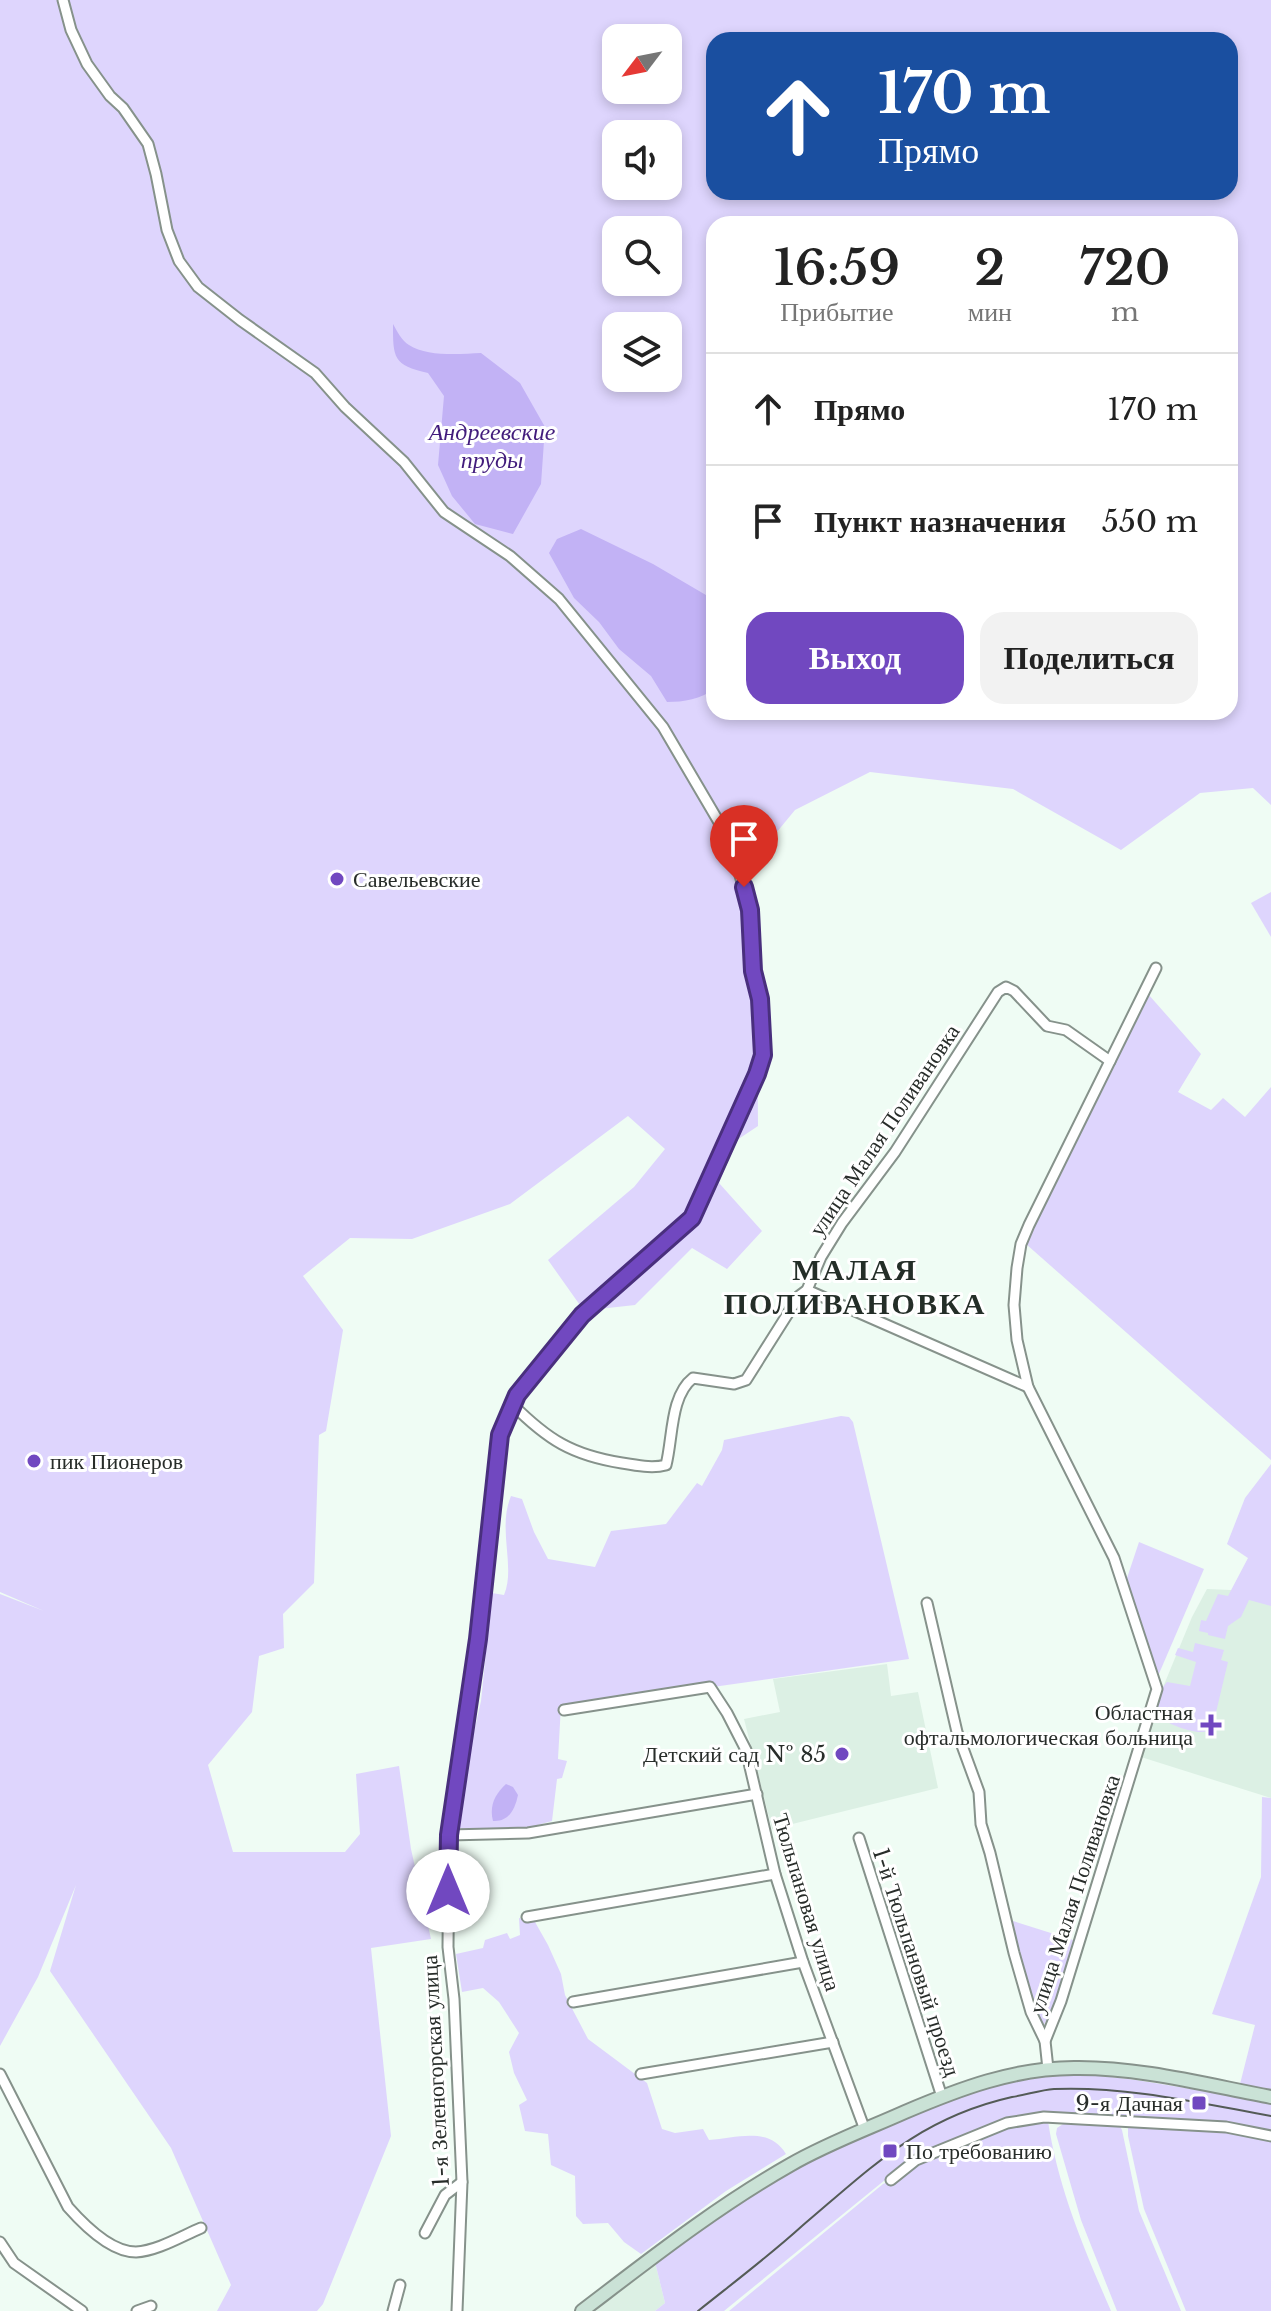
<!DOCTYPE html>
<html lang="ru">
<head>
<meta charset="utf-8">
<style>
	:root { --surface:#fff; --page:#f2f2f2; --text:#222; --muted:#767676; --line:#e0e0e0; --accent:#7148c0 }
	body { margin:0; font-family:"Libre Baskerville",serif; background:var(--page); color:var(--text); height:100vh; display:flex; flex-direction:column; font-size:30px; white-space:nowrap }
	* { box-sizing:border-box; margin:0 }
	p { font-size:26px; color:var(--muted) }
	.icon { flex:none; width:44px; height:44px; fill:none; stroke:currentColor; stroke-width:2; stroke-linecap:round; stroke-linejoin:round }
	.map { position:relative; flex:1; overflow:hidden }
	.side { position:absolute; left:706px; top:216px; width:532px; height:504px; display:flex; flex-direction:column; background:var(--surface); border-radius:24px; box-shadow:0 4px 12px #0003 }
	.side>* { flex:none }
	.hud { position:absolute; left:706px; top:32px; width:532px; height:168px; border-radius:24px; box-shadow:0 4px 12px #0003; background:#1a4fa0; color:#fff; overflow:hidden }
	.needle { width:52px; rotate:238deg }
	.tools { position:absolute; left:602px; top:24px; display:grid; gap:16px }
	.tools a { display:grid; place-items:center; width:80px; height:80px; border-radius:16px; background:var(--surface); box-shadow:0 4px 12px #0003; font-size:40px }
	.pin { position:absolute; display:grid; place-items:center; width:68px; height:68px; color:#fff; margin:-82px -34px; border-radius:50% 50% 50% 0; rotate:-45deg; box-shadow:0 0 8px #0007 }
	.pin .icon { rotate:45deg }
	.me { position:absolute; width:88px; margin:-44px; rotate:0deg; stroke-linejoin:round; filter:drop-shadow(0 0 6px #0008) }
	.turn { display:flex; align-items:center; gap:28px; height:168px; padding:0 40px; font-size:36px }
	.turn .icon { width:104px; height:104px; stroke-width:2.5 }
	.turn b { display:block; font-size:56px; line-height:68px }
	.eta { display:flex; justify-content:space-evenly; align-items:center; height:136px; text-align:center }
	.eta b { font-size:48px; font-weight:600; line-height:56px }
	.button { display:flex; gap:16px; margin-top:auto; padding:16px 40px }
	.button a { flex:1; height:92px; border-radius:24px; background:var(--accent); color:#fff; font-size:32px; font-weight:600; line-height:92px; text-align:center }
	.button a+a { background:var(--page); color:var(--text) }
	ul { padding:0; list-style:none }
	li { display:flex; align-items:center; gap:24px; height:112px; padding:0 40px; border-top:2px solid var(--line) }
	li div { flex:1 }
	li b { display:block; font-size:30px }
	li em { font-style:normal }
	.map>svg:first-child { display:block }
	.built { fill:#dcf0e4 }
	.green { fill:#ded5fd; fill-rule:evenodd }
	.water { fill:#c2b2f5 }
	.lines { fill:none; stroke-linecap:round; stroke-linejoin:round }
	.minor-casing { stroke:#86928b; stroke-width:13 }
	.secondary-casing { stroke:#86928b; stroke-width:16 }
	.minor { stroke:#fff; stroke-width:9 }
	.secondary { stroke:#cae2d6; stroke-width:12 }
	.tram { stroke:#545b57; stroke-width:2 }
	.route-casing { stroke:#492f7d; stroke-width:20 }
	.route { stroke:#7148c0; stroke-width:14 }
	.poi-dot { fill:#7148c0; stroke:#fff; stroke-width:3 }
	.labels { text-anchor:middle; stroke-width:6; stroke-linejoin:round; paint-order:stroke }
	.poi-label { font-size:22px; fill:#282d2a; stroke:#fff; text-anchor:start }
	.street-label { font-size:22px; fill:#282d2a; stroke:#fff }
	.water-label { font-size:24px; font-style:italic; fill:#421c7c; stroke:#fff }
	.district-label { font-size:30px; font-weight:bold; letter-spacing:2px; fill:#242e28; stroke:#fff }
</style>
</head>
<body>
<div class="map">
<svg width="1271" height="2311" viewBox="0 0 1271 2311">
	<rect width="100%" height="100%" fill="#effcf4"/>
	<g class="built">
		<polygon points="1207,1589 1231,1590 1271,1600 1271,1798 1141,1757 1161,1692 1192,1617"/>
		<polygon points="887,1664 891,1696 918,1692 938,1788 772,1829 744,1719 780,1712 773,1679"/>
		<polygon points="655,2262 665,2303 655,2311 589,2311"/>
	</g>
	<g class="green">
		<path d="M0,0h1271v805l-18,-17 -53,5 -79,57 -108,-61 -143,-17 -75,38 -56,68 8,35 10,82 1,131 -21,14 -18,43 43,48 -35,38 -35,-21 -57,57 -36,4 -17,-1 -34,-48 86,-73 31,-38 -37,-33 -118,88 -98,35 -62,-1 -47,38 40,54 -17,101 -7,4 -5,148 -31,31 1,34 -25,8 -7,56 -44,53 25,87h112l15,-18 -4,-60 43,-8 12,83 20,90 -60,9 20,188 -68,168 -6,7h-100l14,-26 -60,-137 -121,-177 26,-86 -38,92 -38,69v-452l44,17 -44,-19zM616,38h52v52h-52zM714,40h516v152h-516zM616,134h52v52h-52zM714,224h516v488h-516zM616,230h52v52h-52zM616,326h52v52h-52z"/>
		<polygon points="1271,892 1271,937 1251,903"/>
		<polygon points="1148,994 1201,1054 1178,1092 1211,1110 1223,1098 1245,1117 1271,1087 1271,1460 1026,1244"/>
		<path d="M841,1416l8,1 4,5 56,237 -309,44 -39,2 -3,54 9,2 -5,17 -5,1 -5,42 -29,8h-61l-4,-2 4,-42 19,-84 11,-108 12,2c12,-28 -7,-66 7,-99l11,3 12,33 14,27 47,8 16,-36 55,-7 31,-41 5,3 20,-36 2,-10z"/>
		<polygon points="1271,1464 1271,1606 1249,1600 1241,1617 1228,1626 1225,1639 1208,1635 1208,1633 1199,1631 1201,1620 1206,1621 1218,1594 1228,1596 1248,1558 1227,1544 1245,1498"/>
		<polygon points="1139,1542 1204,1569 1158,1676 1126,1581"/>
		<path d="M1195,1643l29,7 -3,10 7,2 -15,63c-4,4 -4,7 -11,7 -11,1 -42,-10 -47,-20l8,-25 4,-5 23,4 6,-24 -21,-7 3,-7 15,4z"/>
		<polygon points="1262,1797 1271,1798 1271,2090 1240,2084 1255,2025 1212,2014 1261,1877"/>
		<path d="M519,1918l16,4 13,23 13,29 4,21 23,44 59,44 15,46 13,4 28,-4 6,11c28,-2 60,-14 77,14l-60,37 -85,63 -17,-12 -16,-19 -25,1 -7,-8 -1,-40 -24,-11 -3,-31 -23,-3 -6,-26 8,-5 -13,-27 -5,-21 10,-19 -20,-31 -16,-14 -21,4 -6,-38 27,-6 2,-8 22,-7 3,6 10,-4z"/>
		<polygon points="1010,1920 1073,1940 1056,1999 1044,2025 1039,2022 1034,2009"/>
		<polygon points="1078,2073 1136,2080 1271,2102 1271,2132 1225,2123 1044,2114 896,2171 724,2311 655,2311 665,2303 655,2262 731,2207 794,2168 853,2139 992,2083 1038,2076"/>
		<path d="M1048,2121c10,67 36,128 63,190h-382l154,-127 12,-5 24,-17 88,-36z"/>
		<polygon points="1066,2122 1118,2123 1122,2130 1139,2211 1181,2311 1117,2311 1081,2220 1056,2134 1057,2128"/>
		<polygon points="1135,2125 1222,2132 1271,2139 1271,2311 1186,2311 1144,2209 1128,2136 1128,2128"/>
	</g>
	<g class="water">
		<path d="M393,324c4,7 9,17 16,21 18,12 51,9 72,8l39,30 25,44 -4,57 -28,50 -38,-10 -23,-28 -14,-31 6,-69 -16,-23c-35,-8 -35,-15 -35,-49z"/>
		<path d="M581,529l72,35 58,34 3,4v87c-13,10 -30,13 -47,13l-16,-26 -32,-27 -20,-27 -25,-24 -25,-45 8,-14z"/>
		<path d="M506,1784l7,3 5,8c-3,14 -9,27 -25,26 -4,-15 2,-27 13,-37z"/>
	</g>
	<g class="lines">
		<defs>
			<g id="minor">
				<polyline points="63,0 71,30 87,64 110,96 123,108 148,144 156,174 167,230 179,261 198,287 240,320 315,373 345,407 404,462 444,512 510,556 559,599 663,727 730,841 750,910 753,971 760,999 763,1055 757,1074 692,1218 582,1315 517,1395 500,1435 478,1639 449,1835 448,1947 454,1999 462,2182 457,2311"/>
				<polyline points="807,1290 1028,1387"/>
				<path d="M512,1404c36,36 60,51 110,59 14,2 29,6 44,2 7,-27 4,-69 27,-87l41,6 12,-4 53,-84 8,-6 14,-33 21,-34 53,-71 103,-160 8,-5 8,4 33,35 19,4 44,31"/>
				<polyline points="927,1603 957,1732 979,1792 981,1824 990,1853 1014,1953 1031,2012 1045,2041"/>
				<polyline points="564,1710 710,1687 727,1713 746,1750 775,1874 803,1962 865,2130"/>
				<polyline points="449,1835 528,1833 757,1794"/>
				<polyline points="859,1838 942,2097"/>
				<polyline points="527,1917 775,1874"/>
				<polyline points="573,2002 803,1962"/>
				<polyline points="1048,2069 1045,2041 1061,2001 1157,1689 1114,1558 1028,1387 1017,1340 1014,1305 1017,1268 1021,1244 1029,1225 1156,968"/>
				<path d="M0,2074l68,133c15,17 43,45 68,45 21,-1 46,-16 65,-24"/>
				<polyline points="641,2074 833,2042"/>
				<polyline points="891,2180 916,2160 1007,2123 1044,2117 1226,2127 1271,2136"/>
				<polyline points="425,2233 445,2195 462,2182"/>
				<polyline points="0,2242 14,2263 82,2311"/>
				<polyline points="137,2311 151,2306"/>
				<polyline points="393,2311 400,2285"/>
			</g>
			<path id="secondary" d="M582,2311c67,-51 134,-104 208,-146 36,-21 77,-36 115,-53 54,-23 109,-44 169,-44 65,-1 133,17 197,29"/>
		</defs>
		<use href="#minor" class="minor-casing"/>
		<use href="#secondary" class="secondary-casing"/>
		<use href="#minor" class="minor"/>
		<use href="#secondary" class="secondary"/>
		<path class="tram" d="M698,2311c35,-28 71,-55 104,-85 70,-59 117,-108 210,-129 14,-2 28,-7 42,-8 73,-3 145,14 217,27"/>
	</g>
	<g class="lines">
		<defs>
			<polyline id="route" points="448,1891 449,1835 478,1639 500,1435 517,1395 582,1315 692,1218 757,1074 763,1055 760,999 753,971 750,910 744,887"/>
		</defs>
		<use href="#route" class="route-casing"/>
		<use href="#route" class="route"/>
	</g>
	<g class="poi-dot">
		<circle cx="337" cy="879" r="8"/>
		<circle cx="34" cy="1461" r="8"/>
		<path d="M1207 1713h8v8h8v8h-8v8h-8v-8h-8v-8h8z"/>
		<circle cx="842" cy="1754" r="8"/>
		<rect x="1191" y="2095" width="16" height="16" rx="4"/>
		<rect x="882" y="2143" width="16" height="16" rx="4"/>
	</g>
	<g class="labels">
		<g class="poi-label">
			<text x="353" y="887">Савельевские</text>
			<text x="50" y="1469">пик Пионеров</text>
			<text x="1193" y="1720" text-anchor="end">Областная<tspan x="1193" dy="25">офтальмологическая больница</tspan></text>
			<text x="826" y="1762" text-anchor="end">Детский сад № 85</text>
			<text x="1183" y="2111" text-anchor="end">9-я Дачная</text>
			<text x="906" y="2159">По требованию</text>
		</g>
		<g class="street-label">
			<text transform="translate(884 1130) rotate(-56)" y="8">улица Малая Поливановка</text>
			<text transform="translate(1074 1894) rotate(-72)" y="8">улица Малая Поливановка</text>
			<text transform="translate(807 1902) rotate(73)" y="8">Тюльпановая улица</text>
			<text transform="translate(917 1962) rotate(72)" y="8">1-й Тюльпановый проезд</text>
			<text transform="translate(435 2071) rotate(-93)" y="8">1-я Зеленогорская улица</text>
		</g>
		<g class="water-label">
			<text x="492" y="440">Андреевские<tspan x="492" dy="28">пруды</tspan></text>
		</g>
		<g class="district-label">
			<text x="855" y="1280">МАЛАЯ<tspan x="855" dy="34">ПОЛИВАНОВКА</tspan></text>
		</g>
	</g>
</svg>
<div class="tools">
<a><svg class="needle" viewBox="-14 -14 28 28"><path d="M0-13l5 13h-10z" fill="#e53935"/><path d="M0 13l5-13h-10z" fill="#767676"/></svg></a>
<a><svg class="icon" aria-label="sound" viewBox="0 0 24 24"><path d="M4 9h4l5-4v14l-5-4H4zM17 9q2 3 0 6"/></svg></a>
<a><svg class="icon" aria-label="search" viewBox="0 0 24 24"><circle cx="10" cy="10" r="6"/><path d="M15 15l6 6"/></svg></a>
<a><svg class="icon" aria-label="layers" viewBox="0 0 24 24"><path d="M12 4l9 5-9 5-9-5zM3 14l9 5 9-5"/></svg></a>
</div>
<div class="pin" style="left:744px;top:887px;background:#d93025"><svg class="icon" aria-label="arrive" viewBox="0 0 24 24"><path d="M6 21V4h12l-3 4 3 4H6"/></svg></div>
<svg class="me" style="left:448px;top:1891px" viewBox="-20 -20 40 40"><circle r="19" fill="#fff"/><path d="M0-13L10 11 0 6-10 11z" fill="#7148c0"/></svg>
<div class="hud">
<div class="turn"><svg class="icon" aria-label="ahead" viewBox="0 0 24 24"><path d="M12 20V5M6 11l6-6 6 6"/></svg><div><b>170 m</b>Прямо</div></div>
</div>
<section class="side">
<div class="eta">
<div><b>16:59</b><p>Прибытие</p></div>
<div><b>2</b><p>мин</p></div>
<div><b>720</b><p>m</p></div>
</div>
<ul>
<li><svg class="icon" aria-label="ahead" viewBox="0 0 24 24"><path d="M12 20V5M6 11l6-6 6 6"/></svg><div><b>Прямо</b></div><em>170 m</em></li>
<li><svg class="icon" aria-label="arrive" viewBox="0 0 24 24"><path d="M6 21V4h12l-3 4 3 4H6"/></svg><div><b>Пункт назначения</b></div><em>550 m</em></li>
</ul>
<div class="button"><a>Выход</a><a>Поделиться</a></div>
</section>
</div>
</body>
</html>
